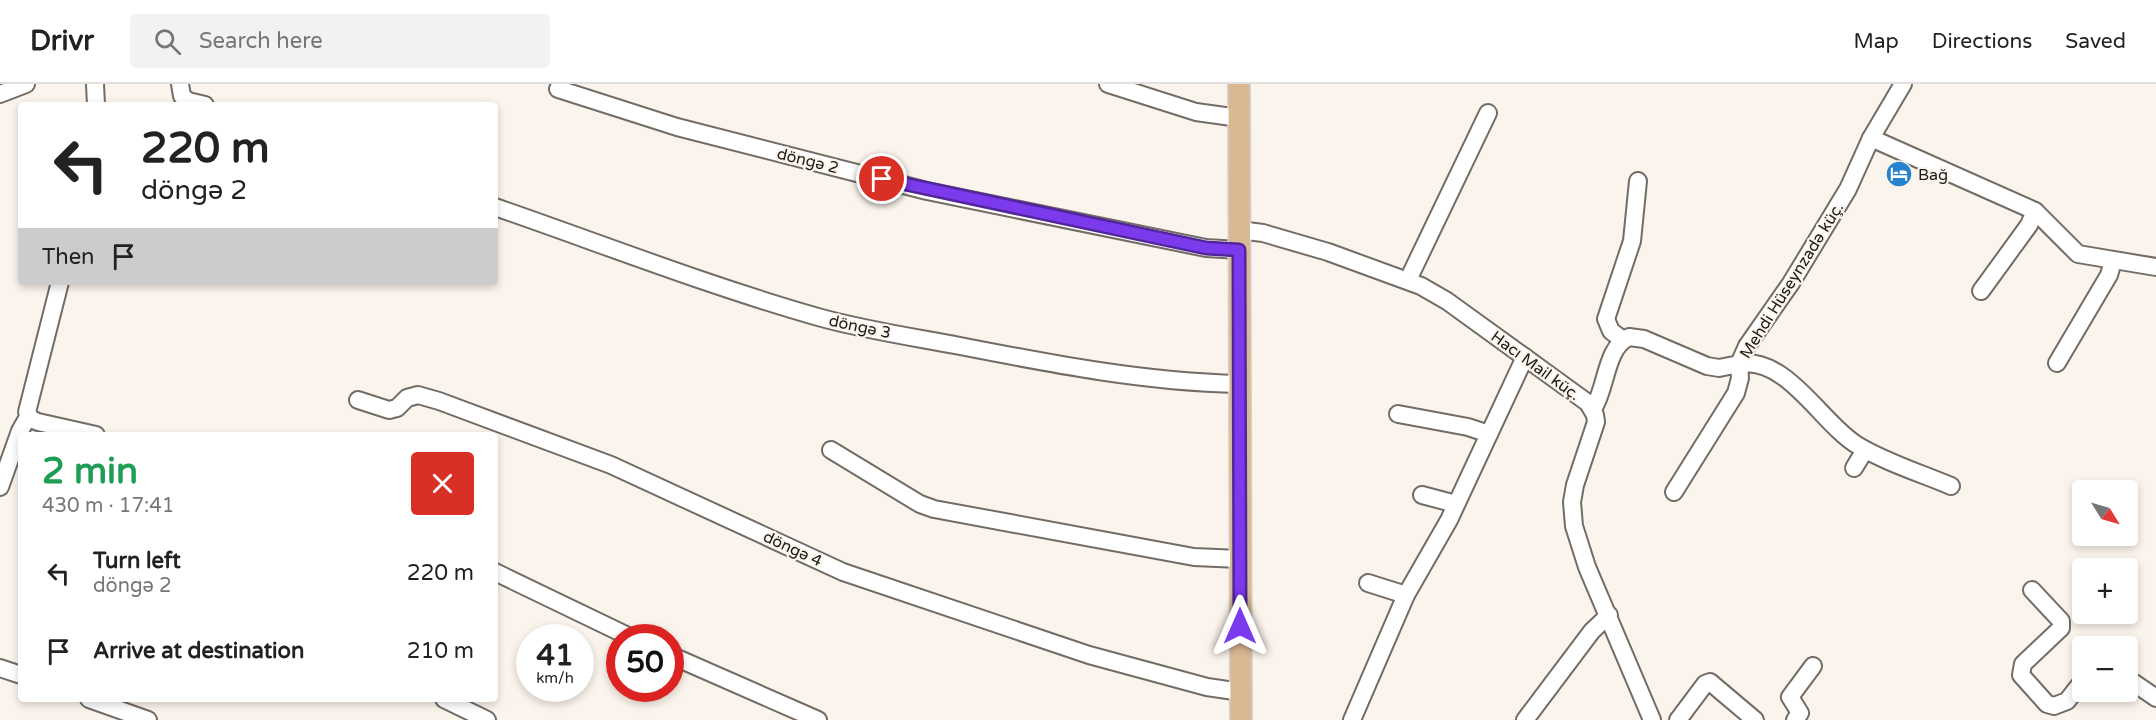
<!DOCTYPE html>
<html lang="en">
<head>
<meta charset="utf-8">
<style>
	:root { --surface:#fff; --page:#f2f2f2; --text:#222; --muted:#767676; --line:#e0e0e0 }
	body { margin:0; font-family:"Varela Round",sans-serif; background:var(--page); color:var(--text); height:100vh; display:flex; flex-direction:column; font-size:22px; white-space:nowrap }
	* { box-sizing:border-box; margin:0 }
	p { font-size:20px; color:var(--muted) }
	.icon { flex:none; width:33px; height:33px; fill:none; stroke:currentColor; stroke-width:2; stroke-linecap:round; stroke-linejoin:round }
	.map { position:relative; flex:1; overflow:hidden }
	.sheet { position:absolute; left:18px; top:348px; width:480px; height:270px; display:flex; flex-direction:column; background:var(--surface); border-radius:6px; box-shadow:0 3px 9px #0003 }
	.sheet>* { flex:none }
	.guide { position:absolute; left:18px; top:18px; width:480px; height:183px; border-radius:6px; box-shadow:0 3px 9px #0003; background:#fff; color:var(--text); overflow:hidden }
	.needle { width:39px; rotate:127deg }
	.tools { position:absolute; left:2072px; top:396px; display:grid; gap:12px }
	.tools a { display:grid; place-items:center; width:66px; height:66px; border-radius:6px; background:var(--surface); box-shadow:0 3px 9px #0003; font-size:30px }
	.speed { position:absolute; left:516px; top:540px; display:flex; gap:12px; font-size:30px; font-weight:700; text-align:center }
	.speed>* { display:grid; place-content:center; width:78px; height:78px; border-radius:50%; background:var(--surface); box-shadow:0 3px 9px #0003; line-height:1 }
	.speed small { font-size:15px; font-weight:400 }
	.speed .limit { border:9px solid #d22; background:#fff; color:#111 }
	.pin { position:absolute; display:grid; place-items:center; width:51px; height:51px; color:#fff; margin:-26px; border:3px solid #fff; border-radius:50%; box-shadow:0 2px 6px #0007 }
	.me { position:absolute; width:66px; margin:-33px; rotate:0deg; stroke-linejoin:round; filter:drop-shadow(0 0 4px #0008) }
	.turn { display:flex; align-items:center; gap:21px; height:126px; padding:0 24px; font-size:27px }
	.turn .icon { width:78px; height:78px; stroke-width:2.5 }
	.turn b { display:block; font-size:42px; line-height:51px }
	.then { display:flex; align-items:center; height:57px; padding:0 24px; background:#0003; gap:12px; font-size:22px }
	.round { display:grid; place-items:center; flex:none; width:63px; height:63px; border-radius:6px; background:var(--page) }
	.summary { display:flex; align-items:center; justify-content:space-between; height:102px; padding:0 24px }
	h1 { font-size:36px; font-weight:700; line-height:45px; color:#1e9e55 }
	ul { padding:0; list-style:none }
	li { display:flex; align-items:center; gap:18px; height:78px; padding:0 24px }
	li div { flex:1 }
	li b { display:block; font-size:22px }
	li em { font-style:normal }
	header { display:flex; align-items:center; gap:36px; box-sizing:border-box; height:84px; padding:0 30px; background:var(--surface); border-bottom:2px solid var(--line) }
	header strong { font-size:28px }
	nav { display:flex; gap:33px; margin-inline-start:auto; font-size:21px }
	.search { width:420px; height:54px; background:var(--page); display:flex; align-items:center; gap:15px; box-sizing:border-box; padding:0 21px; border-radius:6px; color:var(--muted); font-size:22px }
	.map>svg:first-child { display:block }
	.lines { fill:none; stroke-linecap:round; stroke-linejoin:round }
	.minor-casing { stroke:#726c65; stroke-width:20 }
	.major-casing { stroke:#d2d1d1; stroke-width:24 }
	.minor { stroke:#fff; stroke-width:16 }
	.major { stroke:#d9b892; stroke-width:21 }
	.route-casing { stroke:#51269a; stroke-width:15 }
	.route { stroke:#7c3aed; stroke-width:10 }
	.labels { text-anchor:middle; stroke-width:4.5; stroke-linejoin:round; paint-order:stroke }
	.street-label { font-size:16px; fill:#1c1a17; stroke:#fbf4ec }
	.poi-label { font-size:16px; fill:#1c1a17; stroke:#fbf4ec; text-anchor:start }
</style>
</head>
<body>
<header>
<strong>Drivr</strong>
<div class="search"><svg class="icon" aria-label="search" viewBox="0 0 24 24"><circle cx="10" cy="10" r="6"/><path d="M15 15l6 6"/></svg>Search here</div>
<nav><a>Map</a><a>Directions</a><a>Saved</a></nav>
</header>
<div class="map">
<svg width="2156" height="636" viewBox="0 0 2156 636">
	<rect width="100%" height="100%" fill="#fbf4ec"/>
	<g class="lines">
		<defs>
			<g id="minor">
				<polyline points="95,0 96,21"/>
				<polyline points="180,0 182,12 188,17 205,21"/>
				<polyline points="1108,0 1196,28 1239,34"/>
				<polyline points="558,5 677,43 927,107 1206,164 1239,166"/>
				<polyline points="0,10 26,0"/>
				<polyline points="1871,54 2035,127 2078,170 2156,183"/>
				<path d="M495,123c107,37 214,79 323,110 46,13 95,20 142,29 92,18 185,36 279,38"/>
				<polyline points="1239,146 1263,149 1328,168 1421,202 1447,217 1588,319 1595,331 1596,338 1575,401 1572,418 1574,442 1587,483 1652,636"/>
				<polyline points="1408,196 1488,29"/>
				<polyline points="60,198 27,328 31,335 38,338 96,351"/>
				<polyline points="1981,207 2029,141 2035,127"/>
				<polyline points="1623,256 1611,247 1606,235 1632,157 1638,97"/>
				<polyline points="2057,279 2109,191 2113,177"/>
				<polyline points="358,316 389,326 397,324 407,314 418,311 439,317 611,381 843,488 1089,571 1207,603 1241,608"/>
				<path d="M1593,325c14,-21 12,-61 36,-72l15,2 63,27 12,2 20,-4 8,-18 44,-63 57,-94 23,-51 32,-54"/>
				<polyline points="1398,330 1468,343 1489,350"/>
				<polyline points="831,366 920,420 934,425 1194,473 1240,475"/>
				<polyline points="1854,384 1865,366"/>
				<polyline points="0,403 20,347 28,333"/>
				<path d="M1674,408l62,-99 4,-15 -1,-14c48,-8 82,59 118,81 28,17 63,28 94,41"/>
				<polyline points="1422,411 1456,420"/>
				<polyline points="495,488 632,554"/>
				<polyline points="1368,499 1406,511"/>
				<polyline points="2032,506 2061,537 2061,544 2023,580 2021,591 2047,620 2054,622 2067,617 2082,598"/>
				<polyline points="670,571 818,636"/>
				<polyline points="0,584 21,591"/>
				<polyline points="2127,594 2156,614"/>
				<polyline points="89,615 148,636"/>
				<polyline points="444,615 487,636"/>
				<polyline points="1352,636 1406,511 1449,436 1525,273"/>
				<polyline points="1525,636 1592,547 1609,531"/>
				<polyline points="1678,636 1705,600 1710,598 1755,636"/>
				<polyline points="1795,636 1800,629 1790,613 1813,582"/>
			</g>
			<polyline id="major" points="1239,0 1241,636"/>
		</defs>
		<use href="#minor" class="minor-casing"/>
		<use href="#major" class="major-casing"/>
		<use href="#minor" class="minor"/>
		<use href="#major" class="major"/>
	</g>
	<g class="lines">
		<defs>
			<polyline id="route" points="882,95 1206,164 1239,166 1240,542"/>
		</defs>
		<use href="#route" class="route-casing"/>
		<use href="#route" class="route"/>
	</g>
	<defs>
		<symbol id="hotel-disc" viewBox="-11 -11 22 22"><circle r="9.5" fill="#2582cf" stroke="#fbf4ec"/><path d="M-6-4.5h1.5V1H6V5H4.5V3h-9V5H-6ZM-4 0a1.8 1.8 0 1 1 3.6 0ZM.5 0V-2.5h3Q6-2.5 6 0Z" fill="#fff"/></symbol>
	</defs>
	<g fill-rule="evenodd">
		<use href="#hotel-disc" x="1884" y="75" width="30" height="30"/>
	</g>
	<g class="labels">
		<g class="street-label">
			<text transform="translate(808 76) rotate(14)" y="6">döngə 2</text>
			<text transform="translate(1791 196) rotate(-58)" y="6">Mehdi Hüseynzadə küç.</text>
			<text transform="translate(860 242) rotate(12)" y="6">döngə 3</text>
			<text transform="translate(1536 281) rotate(36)" y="6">Hacı Mail küç.</text>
			<text transform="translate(793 464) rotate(25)" y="6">döngə 4</text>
		</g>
		<g class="poi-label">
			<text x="1918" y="96">Bağ</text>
		</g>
	</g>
</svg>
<div class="tools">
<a><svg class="needle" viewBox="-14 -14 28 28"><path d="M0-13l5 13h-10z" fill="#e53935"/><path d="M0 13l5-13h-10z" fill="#767676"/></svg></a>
<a>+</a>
<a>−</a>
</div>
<div class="speed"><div>41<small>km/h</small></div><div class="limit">50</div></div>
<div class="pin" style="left:882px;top:95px;background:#d93025"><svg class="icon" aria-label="arrive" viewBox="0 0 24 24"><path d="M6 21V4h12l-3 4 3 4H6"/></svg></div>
<svg class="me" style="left:1240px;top:542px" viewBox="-20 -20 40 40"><path d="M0-17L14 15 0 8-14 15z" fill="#7c3aed" stroke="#fff" stroke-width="4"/></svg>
<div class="guide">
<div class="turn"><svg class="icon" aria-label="left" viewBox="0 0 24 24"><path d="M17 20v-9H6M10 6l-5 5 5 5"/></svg><div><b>220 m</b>döngə 2</div></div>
<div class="then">Then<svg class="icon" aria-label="arrive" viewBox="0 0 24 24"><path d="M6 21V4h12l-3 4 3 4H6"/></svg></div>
</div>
<section class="sheet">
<div class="summary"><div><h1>2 min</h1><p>430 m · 17:41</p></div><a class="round" style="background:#d93025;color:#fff"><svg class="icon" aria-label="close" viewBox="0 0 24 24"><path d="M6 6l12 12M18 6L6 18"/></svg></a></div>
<ul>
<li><svg class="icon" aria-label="left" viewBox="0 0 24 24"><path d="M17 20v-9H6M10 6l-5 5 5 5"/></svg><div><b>Turn left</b><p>döngə 2</p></div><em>220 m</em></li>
<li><svg class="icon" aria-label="arrive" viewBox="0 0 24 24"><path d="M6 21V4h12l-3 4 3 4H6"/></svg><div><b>Arrive at destination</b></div><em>210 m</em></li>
</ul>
</section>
</div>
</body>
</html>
